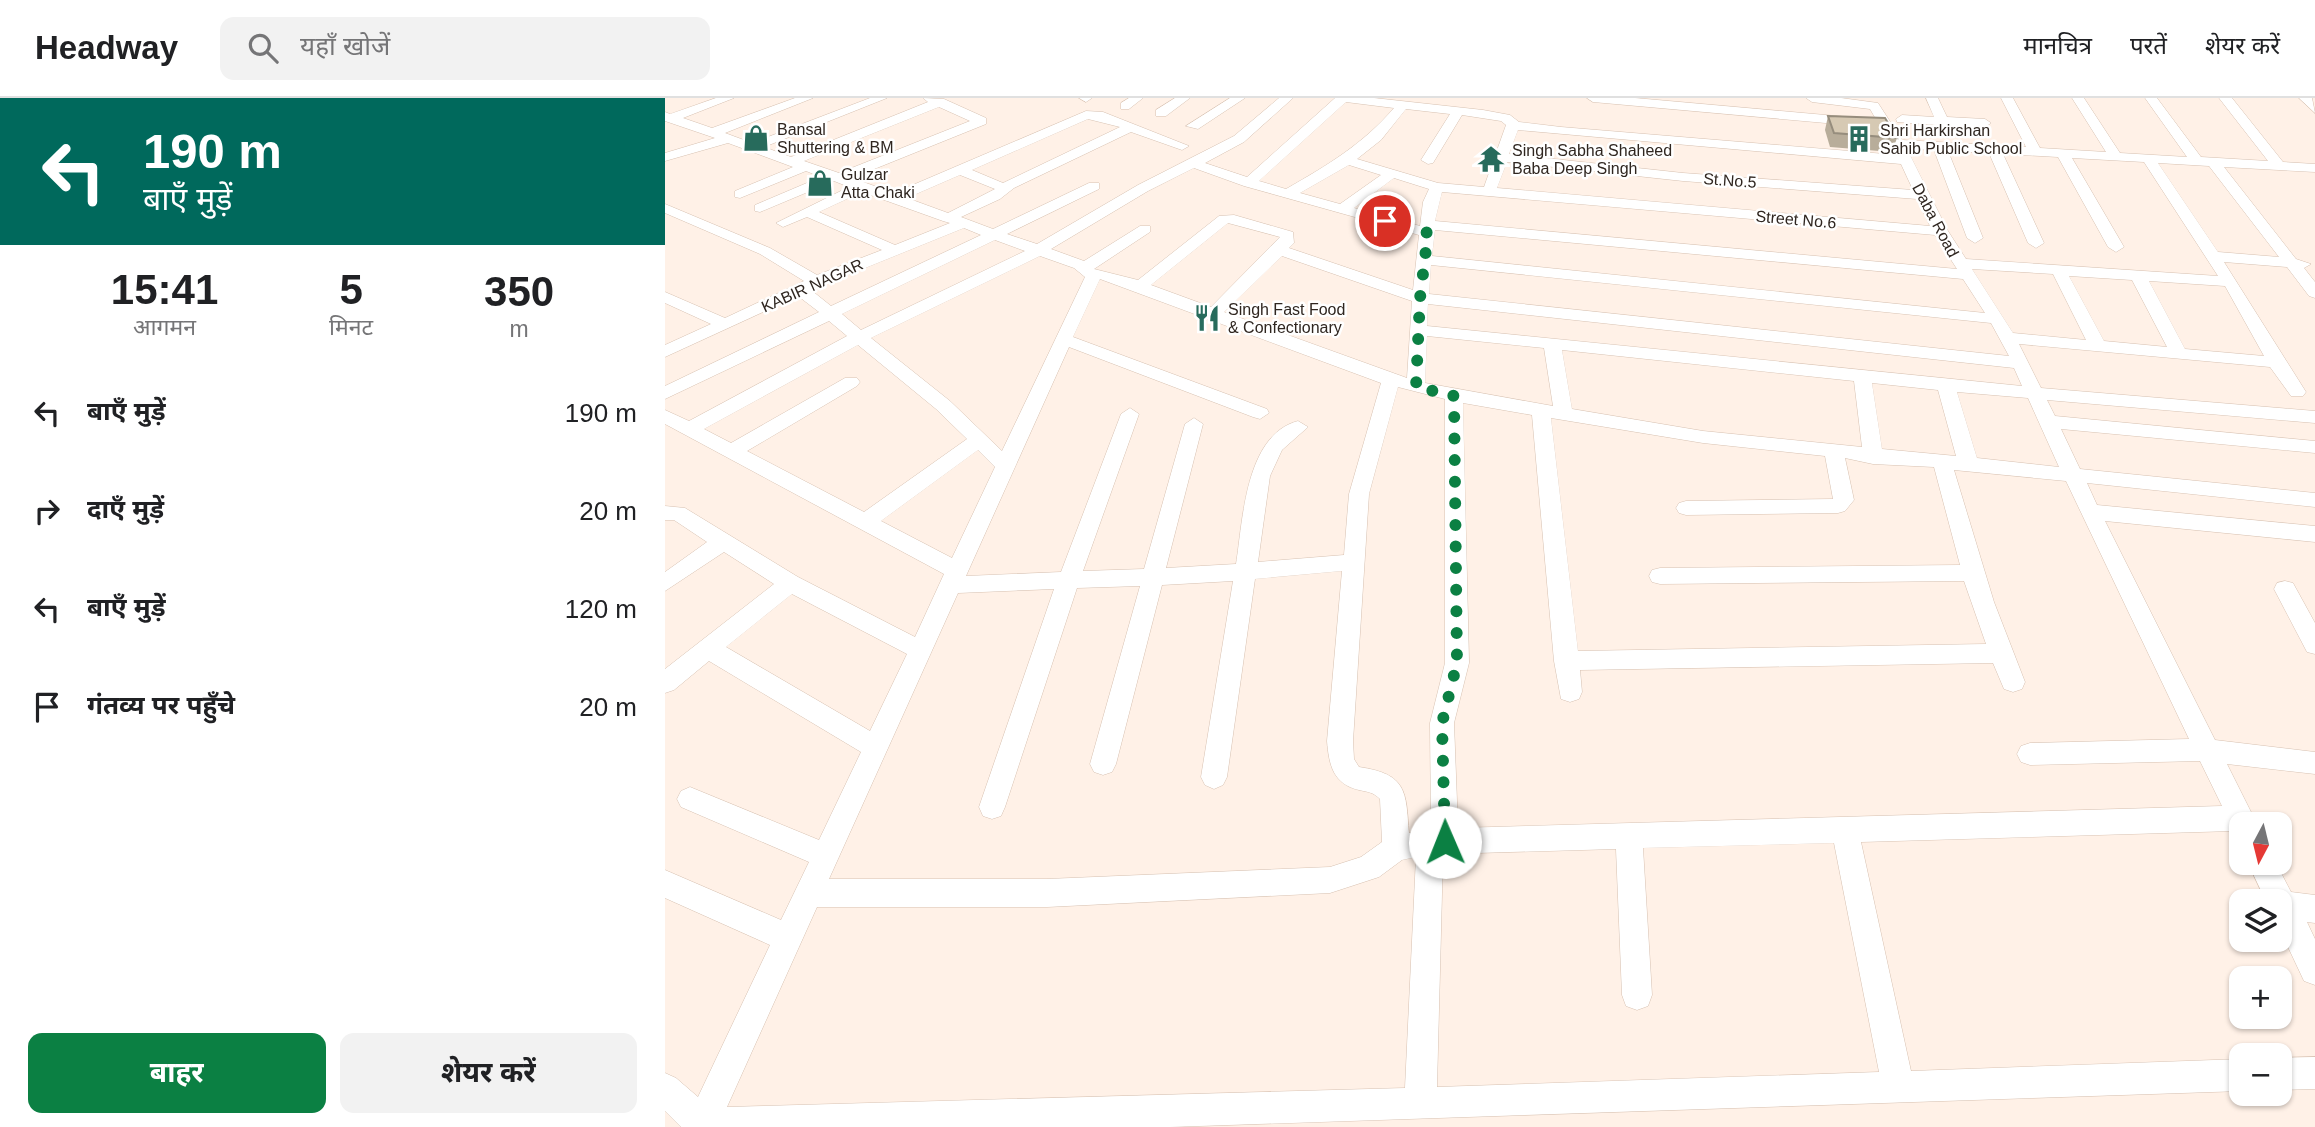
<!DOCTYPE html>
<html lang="hi">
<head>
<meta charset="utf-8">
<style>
	:root { --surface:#fff; --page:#f2f2f2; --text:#202124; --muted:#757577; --line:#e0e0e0; --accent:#0b8043 }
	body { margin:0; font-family:Helvetica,"Noto Sans Devanagari",sans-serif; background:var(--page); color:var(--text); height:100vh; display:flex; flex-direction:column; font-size:26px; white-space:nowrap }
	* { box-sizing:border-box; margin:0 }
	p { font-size:23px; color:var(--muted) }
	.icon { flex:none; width:38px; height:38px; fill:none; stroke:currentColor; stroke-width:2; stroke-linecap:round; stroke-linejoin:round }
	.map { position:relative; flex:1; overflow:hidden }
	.panel { display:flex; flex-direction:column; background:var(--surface); width:665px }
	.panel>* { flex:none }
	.guide { background:#00695c; color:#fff; overflow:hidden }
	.needle { width:46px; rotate:187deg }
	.fabs { position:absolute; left:1564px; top:714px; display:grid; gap:14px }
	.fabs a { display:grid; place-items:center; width:63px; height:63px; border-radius:14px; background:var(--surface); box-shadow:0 2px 5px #0004; font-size:35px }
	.pin { position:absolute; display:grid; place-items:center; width:60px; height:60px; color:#fff; margin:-30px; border:4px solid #fff; border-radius:50%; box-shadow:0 2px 7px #0007 }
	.me { position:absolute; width:77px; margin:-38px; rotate:359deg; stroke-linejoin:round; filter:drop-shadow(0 0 5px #0008) }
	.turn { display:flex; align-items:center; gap:24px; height:147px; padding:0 28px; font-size:32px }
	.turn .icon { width:91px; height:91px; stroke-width:2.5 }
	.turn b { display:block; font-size:49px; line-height:60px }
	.eta { display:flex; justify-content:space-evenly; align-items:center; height:119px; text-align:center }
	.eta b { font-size:42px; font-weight:700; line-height:49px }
	.cta { display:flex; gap:14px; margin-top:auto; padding:14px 28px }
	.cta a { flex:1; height:80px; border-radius:14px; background:var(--accent); color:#fff; font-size:28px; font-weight:700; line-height:80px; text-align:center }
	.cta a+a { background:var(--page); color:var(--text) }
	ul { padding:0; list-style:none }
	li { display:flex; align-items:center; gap:21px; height:98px; padding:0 28px }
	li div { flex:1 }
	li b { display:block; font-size:26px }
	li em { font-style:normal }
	header { display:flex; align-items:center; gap:42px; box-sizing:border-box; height:98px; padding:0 35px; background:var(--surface); border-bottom:2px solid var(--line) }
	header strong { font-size:33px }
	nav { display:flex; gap:38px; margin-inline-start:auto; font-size:24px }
	.search { width:490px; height:63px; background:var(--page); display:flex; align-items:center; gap:18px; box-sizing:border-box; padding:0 24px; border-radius:14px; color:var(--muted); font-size:26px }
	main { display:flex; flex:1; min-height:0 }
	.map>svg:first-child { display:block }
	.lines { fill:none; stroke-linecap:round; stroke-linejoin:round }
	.minor-casing { stroke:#d7c1b1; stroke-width:1 }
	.minor { fill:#fff; fill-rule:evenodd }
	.wall { fill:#b8ad9a }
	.building { fill:#d6c9b3; stroke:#968d7d; stroke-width:2 }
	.route { stroke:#0b8043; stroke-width:12; stroke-dasharray:0 21.6 }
	.labels { text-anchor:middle; stroke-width:5; stroke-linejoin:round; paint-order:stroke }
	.far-poi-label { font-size:16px; fill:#2f2620; stroke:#fff; text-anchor:start }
	.far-street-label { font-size:16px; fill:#2f2620; stroke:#fff }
</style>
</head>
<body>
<header>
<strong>Headway</strong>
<div class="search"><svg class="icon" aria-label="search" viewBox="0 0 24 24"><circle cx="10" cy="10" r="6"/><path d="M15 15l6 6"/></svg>यहाँ खोजें</div>
<nav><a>मानचित्र</a><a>परतें</a><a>शेयर करें</a></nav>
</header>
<main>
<section class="panel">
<div class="guide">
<div class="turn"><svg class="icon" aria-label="left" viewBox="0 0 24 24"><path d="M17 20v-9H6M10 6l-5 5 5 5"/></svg><div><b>190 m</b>बाएँ मुड़ें</div></div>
</div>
<div class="eta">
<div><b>15:41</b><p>आगमन</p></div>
<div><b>5</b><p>मिनट</p></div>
<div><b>350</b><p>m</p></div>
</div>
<ul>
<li><svg class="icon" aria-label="left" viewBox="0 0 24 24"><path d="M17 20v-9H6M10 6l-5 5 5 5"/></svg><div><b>बाएँ मुड़ें</b></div><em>190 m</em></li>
<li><svg class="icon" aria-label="right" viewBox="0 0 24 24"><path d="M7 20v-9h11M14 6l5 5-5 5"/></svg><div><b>दाएँ मुड़ें</b></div><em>20 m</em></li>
<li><svg class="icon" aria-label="left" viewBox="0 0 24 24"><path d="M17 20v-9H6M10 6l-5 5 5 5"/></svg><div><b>बाएँ मुड़ें</b></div><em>120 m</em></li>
<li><svg class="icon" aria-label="arrive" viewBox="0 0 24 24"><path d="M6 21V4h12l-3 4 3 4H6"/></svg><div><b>गंतव्य पर पहुँचे</b></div><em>20 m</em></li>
</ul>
<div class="cta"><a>बाहर</a><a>शेयर करें</a></div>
</section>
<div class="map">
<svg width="1650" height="1029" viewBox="0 0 1650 1029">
	<rect width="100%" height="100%" fill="#fff1e7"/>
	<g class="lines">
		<defs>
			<g id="minor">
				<path d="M51,0h18l-51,20 29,10 83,-30h18l-88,35 27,10 118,-45h17l-123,49 27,10 137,-55 -5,-4 21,1 42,19v6l-134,54 42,15 192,-82 17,1 86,34 -7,4 -51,-18 -117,56 -14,11 -39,18 32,12 96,-46h10v6l-92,45 30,10 101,-59 96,-49 45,-38h14l-49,44 -39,21 42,14 88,-79h39l109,12 27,5 9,7 42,5 336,28 -27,-46 -58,-7 -6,-4h35l37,5 24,37 124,7 -25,-49h12l27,50 66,4 -34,-54h12l36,55 67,4 -42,-59h12l44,59 67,4 -49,-63h13l51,64 32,2v8l-91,-5 72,92 15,5 -7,4 11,14v16l-6,-2 -22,-29 -63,-5 82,130 -3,4h-12l-21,-29 -251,-23 22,44 274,23v12l-268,-23 8,16 260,25v12l-254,-24 19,40 235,24v14l-228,-24 10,22 218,21v16l-210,-21 110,219 100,12v22l-88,-10 30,60h-15v12l-9,-5 -372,11 50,229 331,-12v32l-1072,36h-489l-16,-16v-38l11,5 22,19 72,-152 -105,-47v-28l116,50 28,-58 -128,-55 -4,-8 4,-8 9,-4 129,53 42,-88 -152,-91 -35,29 -9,3v-24l109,-85 -50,-32 -59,39v-19l42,-30 -33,-22h-9v-14l20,2 113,69 117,60 29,-63 -279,-150v-14l24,11 158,-85 -18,-15 -164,78v-13l154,-74 -21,-16 -133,61v-12l46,-21 -46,-21v-11l60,26 79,-37 -44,-27 -95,-41v-9l105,44 47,27 65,-25 -75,-33 -24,10 -7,-4 73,-36 -15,-6 -74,31 -5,-1v-6l66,-28 -15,-6 -66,27 -5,-1v-6l58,-24 -65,-24 -63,18v-8l50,-15 -50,-17v-9l5,2zM681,4l48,6c-31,36 -66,57 -108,81l-27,-8zM274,9l31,14 -131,52 -35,-12zM741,11l44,5 -29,46 7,4 5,-1 29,-48 39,6 5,4 -22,62 -46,-4 -81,-24 24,-19zM423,21l32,8 -117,56 -31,-13zM853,32l383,34 12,26 -230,-17 -174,-19zM1242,51l27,1 33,88 8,5 8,-5 -35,-87 41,2 39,90 8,5 8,-5 -41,-89 55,3 50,90 8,5 8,-5 -52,-89 72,4 74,114 -252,-17 -18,-28zM842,64l176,19 234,18 13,27 -433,-38zM1493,65l51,3 70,91 -61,-5zM684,67l32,10 -41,29 -40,-11zM529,70l50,18 175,49 -6,55 -124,-42 5,-5 -1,-11 -59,-17 -15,1 -81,64 -44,-11 56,-37v-6h-10l-56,35 -33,-12 97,-58zM295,77l35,14 -47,24 -41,-15zM729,80l35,11 -6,13 -3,24 -66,-18zM197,94l81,29 7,2 -55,22 -76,-33zM777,94l493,43 22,34 -522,-48zM563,125l52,14 -69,70 -60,-22zM299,130l17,7 -150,71 -20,-16zM770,132l528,49 22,34 -553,-57zM330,142l30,11 -164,79 -19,-16zM375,158l34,12 11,9 -83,174 -52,-50 -79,-63zM617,158l130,45 -5,77 -183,-66zM766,167l560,58 18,33 -580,-62zM1307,171l81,5 33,66 -73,-7zM1404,178l63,4 35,67 -63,-6zM435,181l281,104 -32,111 -5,61 -86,7 12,-86 12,-26 26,-23 -10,-6c-53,14 -55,99 -62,143l-70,4 37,-144 -9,-6 -9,6 -41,145 -61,2 56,-157 -9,-6 -9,6 -60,158 -95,4 103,-229 184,70 7,2 9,-6 -2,-4 -194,-72zM1484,183l76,5 39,70 -79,-7zM763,206l586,64 8,18 -595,-60zM762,238l117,12 9,58 -128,-23zM193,247l78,64 31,30 -103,73 -117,-61 110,-65 3,-4 -3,-4h-12l-114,65 -27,-14zM897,252l292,31 8,66 -159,-16 -131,-22zM1207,285l66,7 18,66 -74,-7zM733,289l47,12v264l-15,60 1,106 -22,4c-3,-42 -2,-59 -50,-66l-5,-8 -1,-18 16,-247zM1292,294l71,6 31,69 -82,-9zM798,305l69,12 22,246 7,38 9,3 9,-3 3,-7 -2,-22 413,-7 11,26 9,3 9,-3 3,-7 -31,-80 -40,-132 112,11 123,258 -159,4 -9,3 -4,8 4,8 9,3 170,-4 22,45 -764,22 -4,-105 15,-60zM886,320l152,25 122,13 8,43 -147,2 -7,2 -3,5 3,5 7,2 152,-2 7,-2 9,-11 -9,-42 28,6 61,3 26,98 -300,3 -8,2 -3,6 3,6 8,2 304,-3 22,63 -408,7zM313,352l17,17 -43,91 -71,-37zM677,473l-15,170c2,24 6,43 32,49 9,2 14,2 21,9l2,43 -21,15 -31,10 -283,12h-218l129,-286 96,-4 -75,218 4,9 9,3 9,-3 4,-9 72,-219 63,-2 -50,178 4,8 9,3 9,-3 4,-8 46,-179 71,-4 -32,196 4,8 9,4 9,-4 4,-8 28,-198zM127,496l115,60 -37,77 -144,-84zM1169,745l45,229 -442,15 6,-233 173,-5 6,146 4,11 11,4 11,-4 4,-11 -9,-147zM751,759l-11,231 -678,19 90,-200h230l283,-14 49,-16 23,-17z"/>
				<polygon points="414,0 427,0 421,4"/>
				<polygon points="464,0 478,0 464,11 456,11 456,5"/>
				<polygon points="510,0 525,0 501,18 491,18 491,12"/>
				<polygon points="565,0 580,0 533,31 521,28"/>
				<polygon points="922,0 970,0 1194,20 1200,24 1194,28 928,4"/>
				<polygon points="1261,0 1273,0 1282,19 1320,21 1326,25 1320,29 1286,27 1290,36 1283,40 1278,39 1272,27 1232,24 1231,21 1237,17 1269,19"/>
				<polygon points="1634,0 1647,0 1650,15"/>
				<polygon points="1620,483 1628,485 1650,525 1650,556 1642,554 1609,491 1612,485"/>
				<polygon points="1583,765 1611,765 1626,794 1650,797 1650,825 1642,824 1650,841 1650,887 1639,883 1615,832 1615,803 1601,803"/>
				<polygon points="1650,959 1650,991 1615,992 1615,960"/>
			</g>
		</defs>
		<use href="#minor" class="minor-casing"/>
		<use href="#minor" class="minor"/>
	</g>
	<polygon class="wall" points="1163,18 1232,40 1227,54 1165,49 1160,32"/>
	<polygon class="building" points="1163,18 1220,20 1232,40 1169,35"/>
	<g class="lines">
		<polyline class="route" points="720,123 763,135 755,200 751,289 789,298 792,565 777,625 780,744"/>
	</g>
	<defs>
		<symbol id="shop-bare" viewBox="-9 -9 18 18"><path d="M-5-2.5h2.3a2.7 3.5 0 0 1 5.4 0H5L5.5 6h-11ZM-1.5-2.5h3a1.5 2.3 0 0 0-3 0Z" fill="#276b5c" stroke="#fff" stroke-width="2.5" paint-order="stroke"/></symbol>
		<symbol id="building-bare" viewBox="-9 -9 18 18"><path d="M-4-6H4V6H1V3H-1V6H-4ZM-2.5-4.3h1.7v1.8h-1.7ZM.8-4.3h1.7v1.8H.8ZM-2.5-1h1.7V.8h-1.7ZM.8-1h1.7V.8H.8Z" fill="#276b5c" stroke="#fff" stroke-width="2.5" paint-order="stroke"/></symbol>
		<symbol id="temple-bare" viewBox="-9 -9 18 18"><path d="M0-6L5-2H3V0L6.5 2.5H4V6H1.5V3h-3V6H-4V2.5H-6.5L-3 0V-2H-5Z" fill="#276b5c" stroke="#fff" stroke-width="2.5" paint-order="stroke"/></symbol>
		<symbol id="restaurant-bare" viewBox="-9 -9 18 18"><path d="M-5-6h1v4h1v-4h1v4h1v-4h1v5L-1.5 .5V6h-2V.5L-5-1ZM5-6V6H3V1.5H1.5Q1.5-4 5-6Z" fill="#276b5c" stroke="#fff" stroke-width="2.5" paint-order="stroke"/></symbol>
	</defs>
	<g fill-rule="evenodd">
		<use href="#shop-bare" x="72" y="21" width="38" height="38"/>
		<use href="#building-bare" x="1175" y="22" width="38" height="38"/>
		<use href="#temple-bare" x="807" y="42" width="38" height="38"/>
		<use href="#shop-bare" x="136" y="66" width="38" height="38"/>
		<use href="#restaurant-bare" x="523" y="201" width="38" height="38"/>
	</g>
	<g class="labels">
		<g class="far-poi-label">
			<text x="112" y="37">Bansal<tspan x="112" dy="18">Shuttering &amp; BM</tspan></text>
			<text x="1215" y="38">Shri Harkirshan<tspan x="1215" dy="18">Sahib Public School</tspan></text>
			<text x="847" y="58">Singh Sabha Shaheed<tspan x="847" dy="18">Baba Deep Singh</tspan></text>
			<text x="176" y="82">Gulzar<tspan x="176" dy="18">Atta Chaki</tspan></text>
			<text x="563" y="217">Singh Fast Food<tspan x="563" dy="18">&amp; Confectionary</tspan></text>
		</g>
		<g class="far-street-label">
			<text transform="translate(1065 82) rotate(4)" y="6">St.No.5</text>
			<text transform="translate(1131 121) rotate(5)" y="6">Street No.6</text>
			<text transform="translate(1271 122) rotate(62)" y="6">Daba Road</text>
			<text transform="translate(147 187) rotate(-24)" y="6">KABIR NAGAR</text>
		</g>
	</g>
</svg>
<div class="fabs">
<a><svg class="needle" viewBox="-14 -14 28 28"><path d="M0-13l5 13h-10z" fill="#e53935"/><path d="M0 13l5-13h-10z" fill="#757577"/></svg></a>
<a><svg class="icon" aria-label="layers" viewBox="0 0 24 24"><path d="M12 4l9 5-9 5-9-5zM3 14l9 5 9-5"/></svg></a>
<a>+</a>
<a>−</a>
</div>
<div class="pin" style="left:720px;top:123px;background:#d93025"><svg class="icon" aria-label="arrive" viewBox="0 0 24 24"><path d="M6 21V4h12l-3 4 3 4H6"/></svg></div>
<svg class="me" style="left:780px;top:744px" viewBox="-20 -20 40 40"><circle r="19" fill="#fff"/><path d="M0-13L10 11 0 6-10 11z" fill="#0b8043"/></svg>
</div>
</main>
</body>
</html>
